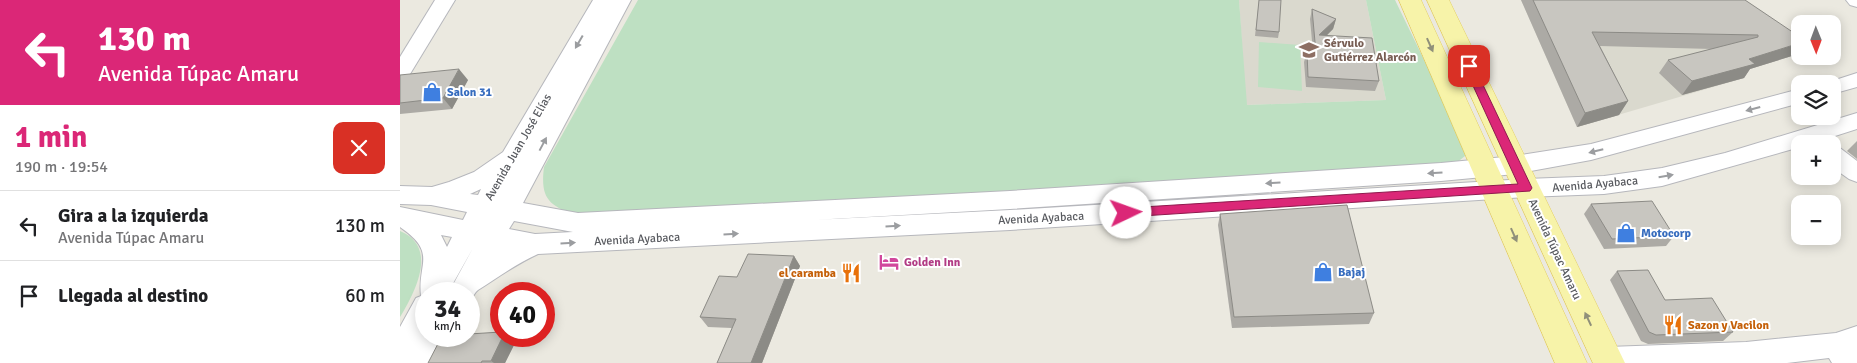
<!DOCTYPE html>
<html lang="es">
<head>
<meta charset="utf-8">
<style>
	:root { --surface:#fff; --page:#f6f6f6; --text:#202124; --muted:#757577; --line:#e0e0e0; --accent:#db2777 }
	body { margin:0; font-family:Signika,sans-serif; background:var(--page); color:var(--text); height:100vh; display:flex; flex-direction:column; font-size:19px; white-space:nowrap }
	* { box-sizing:border-box; margin:0 }
	p { font-size:16px; color:var(--muted) }
	.icon { flex:none; width:28px; height:28px; fill:none; stroke:currentColor; stroke-width:2; stroke-linecap:round; stroke-linejoin:round }
	.map { position:relative; flex:1; overflow:hidden }
	.sheet { display:flex; flex-direction:column; background:var(--surface); width:400px }
	.sheet>* { flex:none }
	.top-card { background:#db2777; color:#fff; overflow:hidden }
	.needle { width:32px; rotate:179deg }
	.tools { position:absolute; left:1391px; top:15px; display:grid; gap:10px }
	.tools a { display:grid; place-items:center; width:50px; height:50px; border-radius:10px; background:var(--surface); box-shadow:0 2px 12px #0003; font-size:25px }
	.speed { position:absolute; left:15px; top:282px; display:flex; gap:10px; font-size:25px; font-weight:700; text-align:center }
	.speed>* { display:grid; place-content:center; width:65px; height:65px; border-radius:50%; background:var(--surface); box-shadow:0 2px 12px #0003; line-height:1 }
	.speed small { font-size:12px; font-weight:400 }
	.speed .limit { border:8px solid #d22; background:#fff; color:#111 }
	.pin { position:absolute; display:grid; place-items:center; width:42px; height:42px; color:#fff; margin:-21px; border-radius:10px; box-shadow:0 2px 8px #0006 }
	.me { position:absolute; width:55px; margin:-28px; rotate:87deg; stroke-linejoin:round; filter:drop-shadow(0 0 4px #0008) }
	.turn { display:flex; align-items:center; gap:18px; height:105px; padding:0 15px; font-size:22px }
	.turn .icon { width:65px; height:65px; stroke-width:2.5 }
	.turn b { display:block; font-size:35px; line-height:42px }
	.round { display:grid; place-items:center; flex:none; width:52px; height:52px; border-radius:10px; background:var(--page) }
	.headline { display:flex; align-items:center; justify-content:space-between; height:85px; padding:0 15px }
	h1 { font-size:30px; font-weight:700; line-height:38px; color:var(--accent) }
	ul { padding:0; list-style:none }
	li { display:flex; align-items:center; gap:15px; height:70px; padding:0 15px; border-top:1px solid var(--line) }
	li div { flex:1 }
	li b { display:block; font-size:19px }
	li em { font-style:normal }
	main { display:flex; flex:1; min-height:0 }
	.map>svg:first-child { display:block }
	.education { fill:#dad9ce }
	.green { fill:#bee0c2 }
	.lines { fill:none; stroke-linecap:round; stroke-linejoin:round }
	.minor-casing { stroke:#b6b7bc; stroke-width:2 }
	.major-casing { stroke:#e4ce60; stroke-width:1 }
	.minor { fill:#fff; fill-rule:evenodd }
	.major { fill:#f7f3a9; fill-rule:evenodd }
	.wall { fill:#acaaa5 }
	.shaded-wall { fill:#8c8b86 }
	.building { fill:#c8c6c0; stroke:#8c8b86 }
	.oneway { fill:#9b9da0 }
	.oneway2 { fill:#90907a }
	.route { fill:#db2777; stroke:#8e194d }
	.labels { text-anchor:middle; stroke-width:4; stroke-linejoin:round; paint-order:stroke }
	.education-label { font-size:12px; font-weight:bold; fill:#785e54; stroke:#fff; text-anchor:start }
	.shop-label { font-size:12px; font-weight:bold; fill:#366cbe; stroke:#fff; text-anchor:start }
	.street-label { font-size:12px; fill:#595b60; stroke:#fff }
	.hotel-label { font-size:12px; font-weight:bold; fill:#b23c85; stroke:#fff; text-anchor:start }
	.food-label { font-size:12px; font-weight:bold; fill:#c56008; stroke:#fff; text-anchor:end }
</style>
</head>
<body>
<main>
<section class="sheet">
<div class="top-card">
<div class="turn"><svg class="icon" aria-label="left" viewBox="0 0 24 24"><path d="M17 20v-9H6M10 6l-5 5 5 5"/></svg><div><b>130 m</b>Avenida Túpac Amaru</div></div>
</div>
<div class="headline"><div><h1>1 min</h1><p>190 m · 19:54</p></div><a class="round" style="background:#d93025;color:#fff"><svg class="icon" aria-label="close" viewBox="0 0 24 24"><path d="M6 6l12 12M18 6L6 18"/></svg></a></div>
<ul>
<li><svg class="icon" aria-label="left" viewBox="0 0 24 24"><path d="M17 20v-9H6M10 6l-5 5 5 5"/></svg><div><b>Gira a la izquierda</b><p>Avenida Túpac Amaru</p></div><em>130 m</em></li>
<li><svg class="icon" aria-label="arrive" viewBox="0 0 24 24"><path d="M6 21V4h12l-3 4 3 4H6"/></svg><div><b>Llegada al destino</b></div><em>60 m</em></li>
</ul>
</section>
<div class="map">
<svg width="1457" height="363" viewBox="0 0 1457 363">
	<rect width="100%" height="100%" fill="#ebe9e0"/>
	<g class="education">
		<polygon points="839,0 966,0 986,100 846,105"/>
		<polygon points="1121,0 1247,0 1344,78 1177,127"/>
	</g>
	<g class="green">
		<path d="M238,0h601l8,105 139,-5 -20,-100h29l71,146 -1,10 -10,8 -878,52c-28,-11 -37,-17 -33,-49z"/>
		<polygon points="859,42 900,45 902,91 858,87"/>
		<path d="M0,231c39,16 15,61 0,86z"/>
	</g>
	<g class="lines">
		<defs>
			<g id="minor">
				<polygon points="35,0 55,0 7,79 0,81 0,57"/>
				<path d="M193,0h38l-108,203 55,10 432,-22 431,-28 74,-7 76,-12 209,-55v14l-209,57 -76,14 -74,7 -431,28 -197,11 197,-10 516,-31 78,-3 58,-8 63,-15 132,-40v16l-47,15h-10v3l-138,39 -58,8 -78,3 -516,33 -472,24c-22,10 -41,24 -60,36 -4,3 -6,9 -9,13v-9h-21l25,-46 -26,46h-21v42h25l-13,27h-38v-36l16,-29 5,-2c-4,-33 17,-43 -21,-69v-20l63,13 4,-8 -36,-7 -31,-1v-18l32,1 17,-5 25,-10 29,-20zM81,189l-3,6 -8,-1zM114,221l59,11 -38,2 -26,-5zM41,235l11,2 -5,10z"/>
				<polygon points="1446,0 1457,0 1457,7 1450,5"/>
				<polygon points="1457,73 1457,87 1432,94 1432,84 1423,84"/>
				<polygon points="1432,146 1440,148 1457,161 1457,182 1449,179 1432,167"/>
				<polygon points="1457,326 1457,363 1432,363 1429,358 1387,363 1195,363 1194,360 1198,351 1208,347 1346,342 1436,333"/>
			</g>
			<g id="major">
				<polygon points="999,0 1021,0 1187,363 1155,363"/>
				<polygon points="1027,0 1049,0 1225,363 1193,363"/>
			</g>
		</defs>
		<use href="#minor" class="minor-casing"/>
		<use href="#major" class="major-casing"/>
		<use href="#minor" class="minor"/>
		<use href="#major" class="major"/>
	</g>
	<g class="wall">
		<polygon points="859,0 879,32 878,38 855,36"/>
		<polygon points="1121,0 1345,0 1395,55 1350,69 1344,78 1282,95 1259,73 1268,60 1312,49 1200,46 1228,101 1219,115 1177,127"/>
		<polygon points="912,9 936,19 933,29 927,35 979,81 975,91 906,87 904,62 907,52 913,52 910,19"/>
		<polygon points="0,75 68,80 52,109 0,114"/>
		<polygon points="1457,141 1457,159 1447,151"/>
		<polygon points="1191,204 1274,236 1266,246 1204,249 1184,214"/>
		<polygon points="820,214 974,313 969,324 832,328 818,225"/>
		<polygon points="394,256 400,266 362,363 317,363 332,328 308,327 300,317 337,277"/>
		<polygon points="1217,271 1265,300 1333,332 1323,341 1248,344 1241,341 1210,280"/>
		<polygon points="116,341 105,363 28,363"/>
	</g>
	<g class="shaded-wall">
		<polygon points="936,19 933,29 917,45 919,35"/>
		<polygon points="1400,43 1400,49 1395,55 1350,69 1344,78 1282,95 1292,81 1349,59"/>
		<polygon points="59,69 68,80 52,109 43,98"/>
		<polygon points="1228,101 1219,115 1177,127 1185,113"/>
		<polygon points="394,256 400,266 362,363 351,363"/>
		<polygon points="103,336 110,336 116,341 105,363 94,363 91,361"/>
	</g>
	<g class="building">
		<polygon points="859,0 881,0 879,32 856,30"/>
		<polygon points="1133,0 1345,0 1400,37 1400,43 1349,59 1355,64 1292,81 1268,60 1358,37 1358,35 1192,32 1228,101 1185,113"/>
		<polygon points="912,9 936,19 919,35 972,38 979,81 908,77 907,52 916,53"/>
		<polygon points="59,69 43,98 0,103 0,75"/>
		<polygon points="1252,201 1274,236 1212,239 1191,204"/>
		<polygon points="947,205 974,313 834,317 820,214"/>
		<polygon points="348,254 394,256 351,363 317,363 336,319 300,317 319,276 337,277"/>
		<polygon points="1248,270 1265,300 1312,298 1333,332 1256,335 1249,332 1217,271"/>
		<polygon points="101,332 101,336 103,336 91,361 82,361 81,363 28,363 42,336 69,336 69,334"/>
	</g>
	<defs><path id="oneway-solid" d="M-6-.8H1V-3.2L6.5 0L1 3.2V.8H-6Z" transform="scale(1.25)"/></defs>
	<g class="oneway">
		<use href="#oneway-solid" transform="translate(179 42) rotate(120)"/>
		<use href="#oneway-solid" transform="translate(1353 109) rotate(165)"/>
		<use href="#oneway-solid" transform="translate(143 144) rotate(-62)"/>
		<use href="#oneway-solid" transform="translate(1196 151) rotate(166)"/>
		<use href="#oneway-solid" transform="translate(1035 173) rotate(176)"/>
		<use href="#oneway-solid" transform="translate(1266 176) rotate(-10)"/>
		<use href="#oneway-solid" transform="translate(873 183) rotate(176)"/>
		<use href="#oneway-solid" transform="translate(493 226) rotate(-3)"/>
		<use href="#oneway-solid" transform="translate(331 234) rotate(-3)"/>
		<use href="#oneway-solid" transform="translate(168 243) rotate(-3)"/>
	</g>
	<g class="oneway2">
		<use href="#oneway-solid" transform="translate(1030 45) rotate(66)"/>
		<use href="#oneway-solid" transform="translate(1114 235) rotate(66)"/>
		<use href="#oneway-solid" transform="translate(1188 319) rotate(-115)"/>
	</g>
	<polygon class="route" points="1069,63 1074,66 1132,188 1130,191 726,217 720,213 726,208 1118,184 1064,66"/>
	<defs>
		<symbol id="university-bare" viewBox="-9 -9 18 18"><path d="M0-5L7-2L0 1L-7-2ZM-4 1L0 2.5L4 1V4Q0 6-4 4Z" fill="#8d6e63" stroke="#fff" stroke-width="2.5" paint-order="stroke"/></symbol>
		<symbol id="shop-bare" viewBox="-9 -9 18 18"><path d="M-5-2.5h2.3a2.7 3.5 0 0 1 5.4 0H5L5.5 6h-11ZM-1.5-2.5h3a1.5 2.3 0 0 0-3 0Z" fill="#3f7fe0" stroke="#fff" stroke-width="2.5" paint-order="stroke"/></symbol>
		<symbol id="hotel-bare" viewBox="-9 -9 18 18"><path d="M-6-4.5h1.5V1H6V5H4.5V3h-9V5H-6ZM-4 0a1.8 1.8 0 1 1 3.6 0ZM.5 0V-2.5h3Q6-2.5 6 0Z" fill="#d1479c" stroke="#fff" stroke-width="2.5" paint-order="stroke"/></symbol>
		<symbol id="restaurant-bare" viewBox="-9 -9 18 18"><path d="M-5-6h1v4h1v-4h1v4h1v-4h1v5L-1.5 .5V6h-2V.5L-5-1ZM5-6V6H3V1.5H1.5Q1.5-4 5-6Z" fill="#e8710a" stroke="#fff" stroke-width="2.5" paint-order="stroke"/></symbol>
	</defs>
	<g fill-rule="evenodd">
		<use href="#university-bare" x="895" y="36" width="28" height="28"/>
		<use href="#shop-bare" x="18" y="78" width="28" height="28"/>
		<use href="#shop-bare" x="1212" y="219" width="28" height="28"/>
		<use href="#hotel-bare" x="475" y="248" width="28" height="28"/>
		<use href="#shop-bare" x="909" y="258" width="28" height="28"/>
		<use href="#restaurant-bare" x="437" y="259" width="28" height="28"/>
		<use href="#restaurant-bare" x="1259" y="311" width="28" height="28"/>
	</g>
	<g class="labels">
		<g class="education-label">
			<text x="924" y="47">Sérvulo<tspan x="924" dy="14">Gutiérrez Alarcón</tspan></text>
		</g>
		<g class="shop-label">
			<text x="47" y="96">Salon 31</text>
			<text x="1241" y="237">Motocorp</text>
			<text x="938" y="276">Bajaj</text>
		</g>
		<g class="street-label">
			<text transform="translate(118 147) rotate(-60)" y="4">Avenida Juan José Elías</text>
			<text transform="translate(1195 184) rotate(-5)" y="4">Avenida Ayabaca</text>
			<text transform="translate(641 218) rotate(-3)" y="4">Avenida Ayabaca</text>
			<text transform="translate(237 239) rotate(-3)" y="4">Avenida Ayabaca</text>
			<text transform="translate(1155 249) rotate(65)" y="4">Avenida Túpac Amaru</text>
		</g>
		<g class="hotel-label">
			<text x="504" y="266">Golden Inn</text>
		</g>
		<g class="food-label">
			<text x="436" y="277">el caramba</text>
			<text x="1288" y="329" text-anchor="start">Sazon y Vacilon</text>
		</g>
	</g>
</svg>
<div class="tools">
<a><svg class="needle" viewBox="-14 -14 28 28"><path d="M0-13l5 13h-10z" fill="#e53935"/><path d="M0 13l5-13h-10z" fill="#757577"/></svg></a>
<a><svg class="icon" aria-label="layers" viewBox="0 0 24 24"><path d="M12 4l9 5-9 5-9-5zM3 14l9 5 9-5"/></svg></a>
<a>+</a>
<a>−</a>
</div>
<div class="speed"><div>34<small>km/h</small></div><div class="limit">40</div></div>
<div class="pin" style="left:1069px;top:66px;background:#d93025"><svg class="icon" aria-label="arrive" viewBox="0 0 24 24"><path d="M6 21V4h12l-3 4 3 4H6"/></svg></div>
<svg class="me" style="left:726px;top:213px" viewBox="-20 -20 40 40"><circle r="19" fill="#fff"/><path d="M0-13L10 11 0 6-10 11z" fill="#db2777"/></svg>
</div>
</main>
</body>
</html>
